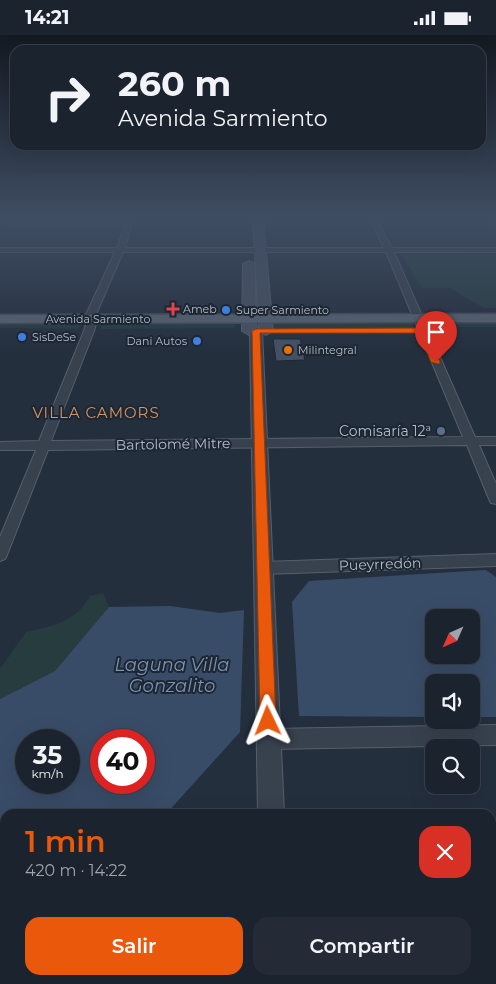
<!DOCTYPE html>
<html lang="es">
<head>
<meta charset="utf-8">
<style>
	:root { --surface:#1b232e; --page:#242b36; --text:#f1f3f6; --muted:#a0a4aa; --line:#39404a; --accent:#ea580c }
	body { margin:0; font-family:Montserrat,sans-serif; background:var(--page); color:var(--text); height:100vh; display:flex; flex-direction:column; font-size:19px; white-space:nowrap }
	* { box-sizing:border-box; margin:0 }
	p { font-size:16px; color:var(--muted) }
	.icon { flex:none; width:28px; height:28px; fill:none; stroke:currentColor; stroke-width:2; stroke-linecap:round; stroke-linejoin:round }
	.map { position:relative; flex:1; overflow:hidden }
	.details { position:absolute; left:0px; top:774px; width:496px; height:176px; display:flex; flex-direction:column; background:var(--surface); border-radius:15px 15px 0 0; box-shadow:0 5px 20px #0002,0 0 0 1px var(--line) }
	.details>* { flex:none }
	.banner { position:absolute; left:10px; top:10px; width:476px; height:105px; border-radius:15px; box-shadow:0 5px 20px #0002,0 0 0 1px var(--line); background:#1b232e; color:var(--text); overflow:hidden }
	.needle { width:32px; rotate:225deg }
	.controls { position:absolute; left:425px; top:574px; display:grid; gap:10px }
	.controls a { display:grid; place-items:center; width:55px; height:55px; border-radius:10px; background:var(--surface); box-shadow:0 5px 20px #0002,0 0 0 1px var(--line); font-size:25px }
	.speed { position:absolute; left:15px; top:694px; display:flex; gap:10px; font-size:25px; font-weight:700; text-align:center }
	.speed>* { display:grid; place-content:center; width:65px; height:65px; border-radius:50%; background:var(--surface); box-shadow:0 5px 20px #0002,0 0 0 1px var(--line); line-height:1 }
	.speed small { font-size:12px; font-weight:400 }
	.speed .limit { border:8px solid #d22; background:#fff; color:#111 }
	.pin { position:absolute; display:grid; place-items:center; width:42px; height:42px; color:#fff; margin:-51px -21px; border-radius:50% 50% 50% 0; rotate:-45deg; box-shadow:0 0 5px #0007 }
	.pin .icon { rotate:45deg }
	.me { position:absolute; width:55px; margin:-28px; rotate:358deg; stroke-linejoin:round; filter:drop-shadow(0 0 4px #0008) }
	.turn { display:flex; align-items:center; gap:18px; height:105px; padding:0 25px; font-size:22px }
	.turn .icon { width:65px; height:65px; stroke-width:2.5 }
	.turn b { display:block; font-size:35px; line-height:42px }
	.round { display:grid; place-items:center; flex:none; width:52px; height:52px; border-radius:15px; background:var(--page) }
	.summary { display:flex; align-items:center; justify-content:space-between; height:85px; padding:0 25px }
	h1 { font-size:30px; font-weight:600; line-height:38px; color:var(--accent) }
	.cta { display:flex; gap:10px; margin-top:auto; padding:10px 25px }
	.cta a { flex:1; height:58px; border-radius:15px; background:var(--accent); color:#fff; font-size:20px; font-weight:600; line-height:58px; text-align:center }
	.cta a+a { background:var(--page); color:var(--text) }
	.status { display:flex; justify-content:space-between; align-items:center; height:35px; padding:0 25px; background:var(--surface); direction:ltr }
	.status svg { height:14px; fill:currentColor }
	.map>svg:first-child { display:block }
	.green { fill:#263c3f }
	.water { fill:#394c67; fill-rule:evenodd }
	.building { fill:#455162; stroke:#1f2835 }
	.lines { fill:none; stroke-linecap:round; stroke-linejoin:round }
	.minor-casing { stroke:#565f6c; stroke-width:2 }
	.tertiary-casing { stroke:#565f6c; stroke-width:2 }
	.secondary-casing { stroke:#565f6c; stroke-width:2 }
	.primary-casing { stroke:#414a57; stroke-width:3 }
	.minor { fill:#38414e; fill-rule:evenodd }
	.tertiary { fill:#38414e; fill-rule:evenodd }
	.secondary { fill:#465061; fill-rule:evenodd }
	.primary { fill:#56606e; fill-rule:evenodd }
	.route { fill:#ea580c; stroke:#983908 }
	.health-dot { fill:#e0444e; stroke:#1d2633; stroke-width:2 }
	.shop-dot { fill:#3f7fe0; stroke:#1d2633; stroke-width:2 }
	.food-dot { fill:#e8710a; stroke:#1d2633; stroke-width:2 }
	.service-dot { fill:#5c6f8a; stroke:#1d2633; stroke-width:2 }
	.labels { text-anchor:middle; stroke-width:4; stroke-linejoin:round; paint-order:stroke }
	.far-poi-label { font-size:11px; fill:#b4bcc9; stroke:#1d2633; text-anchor:start }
	.far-street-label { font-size:11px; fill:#b4bcc9; stroke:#1d2633 }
	.poi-label { font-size:14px; fill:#b4bcc9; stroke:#1d2633; text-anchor:end }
	.street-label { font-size:14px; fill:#b4bcc9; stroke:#1d2633 }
	.neighbourhood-label { font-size:15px; letter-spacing:1px; fill:#d59563; stroke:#1d2633 }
	.near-water-label { font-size:18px; font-style:italic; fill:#7c92b1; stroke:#1d2633 }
</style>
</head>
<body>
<div class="status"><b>14:21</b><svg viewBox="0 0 49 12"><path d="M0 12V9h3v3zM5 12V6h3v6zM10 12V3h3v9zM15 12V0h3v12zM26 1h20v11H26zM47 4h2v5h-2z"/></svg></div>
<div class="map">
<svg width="496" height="949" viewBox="0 0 496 949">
	<rect width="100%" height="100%" fill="#242f3e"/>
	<g class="green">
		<polygon points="496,219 496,273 484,273 450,253 422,253 402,220"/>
		<polygon points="496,285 496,292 438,292 432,287"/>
		<polygon points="82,286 79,294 0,293 0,287"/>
		<polygon points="235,286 235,293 101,294 103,287"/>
		<polygon points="274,287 412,287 415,293 275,293"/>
		<path d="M103,558l6,14 -54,64 -55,28v-30l26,-37c27,-6 50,-10 64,-36z"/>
		<polygon points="0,811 5,827 5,894 0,900"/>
	</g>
	<g class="water">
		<path d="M486,535l10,7v140h-25v-34h-37v34l-135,-1 -7,-114 17,-21zM434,582h37v38h-37z"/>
		<path d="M170,571l50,7 24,-3 -4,122 -74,82h-161v48l-5,-16v-147l55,-28 54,-64zM26,705h43v43h-43zM101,705h43v43h-43z"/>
		<polygon points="5,894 5,945 213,945 212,949 0,949 0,900"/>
	</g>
	<polygon class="building" points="273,304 300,304 305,325 276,326"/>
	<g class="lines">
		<defs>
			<g id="minor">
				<path d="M127,184h6l-8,29h259l-14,-29h6l16,29h104v4h-102l81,185h21v8h-17l17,39v20l-5,-1 -2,-4 -22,-54 -419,5 -41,105 -2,4 -5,2v-24l36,-87h-36v-8l39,-1 45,-110 2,-7 -2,-5 31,-67h-115v-4h117l8,-23h-117l-3,-2 3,-2h118zM123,217h263l77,185 -412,4 43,-110 2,-7 -2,-5z"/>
				<polygon points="488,184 495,184 496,191"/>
				<polygon points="496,519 496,531 263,539 258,538 255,533 258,528 263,527"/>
				<polygon points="496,690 496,710 268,714 261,711 258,704 261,697 268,694"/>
				<polygon points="491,935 496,935 496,949 346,949 347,945 491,945"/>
			</g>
			<g id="tertiary">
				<polygon points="256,292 262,296 284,779 258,779 250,296"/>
				<rect x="259" y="945" width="32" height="4"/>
			</g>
			<g id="secondary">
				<polygon points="253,184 263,184 273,296 266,300 259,296"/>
				<polygon points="249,226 255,229 256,296 249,300 242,296 243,229"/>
			</g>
			<polygon id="primary" points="496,279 496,287 0,288 0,280"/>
		</defs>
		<use href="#minor" class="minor-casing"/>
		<use href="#tertiary" class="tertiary-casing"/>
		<use href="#secondary" class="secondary-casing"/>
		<use href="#primary" class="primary-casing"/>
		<use href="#minor" class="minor"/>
		<use href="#tertiary" class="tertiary"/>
		<use href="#secondary" class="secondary"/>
		<use href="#primary" class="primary"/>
	</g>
	<linearGradient id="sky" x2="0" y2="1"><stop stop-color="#141a22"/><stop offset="0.58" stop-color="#3f4d63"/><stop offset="1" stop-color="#3f4d63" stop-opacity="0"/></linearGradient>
	<rect width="496" height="317" fill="url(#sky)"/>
	<polygon class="route" points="422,293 426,296 440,327 439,329 431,327 419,298 260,298 276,686 273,692 268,694 263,692 260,686 252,296 256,294"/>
	<path class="health-dot" d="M170.5 266.5h5v5h5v5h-5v5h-5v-5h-5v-5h5z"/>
	<g class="shop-dot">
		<circle cx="226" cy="275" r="5"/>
		<circle cx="22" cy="302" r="5"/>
		<circle cx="197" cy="306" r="5"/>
	</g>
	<circle class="food-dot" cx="288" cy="315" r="5"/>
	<circle class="service-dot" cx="441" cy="396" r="5"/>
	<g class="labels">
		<g class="far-poi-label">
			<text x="183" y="278">Ameb</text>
			<text x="236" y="279">Super Sarmiento</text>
			<text x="32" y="306">SisDeSe</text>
			<text x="187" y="310" text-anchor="end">Dani Autos</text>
			<text x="298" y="319">Milintegral</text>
		</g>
		<g class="far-street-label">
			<text x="98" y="288">Avenida Sarmiento</text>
		</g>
		<g class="poi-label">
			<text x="431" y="401">Comisaría 12ª</text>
		</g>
		<g class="street-label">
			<text transform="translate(173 409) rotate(-1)" y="5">Bartolomé Mitre</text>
			<text transform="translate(380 529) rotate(-2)" y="5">Pueyrredón</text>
		</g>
		<g class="neighbourhood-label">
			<text x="96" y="383">VILLA CAMORS</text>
		</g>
		<g class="near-water-label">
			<text x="172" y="636">Laguna Villa<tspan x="172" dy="21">Gonzalito</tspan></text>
		</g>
	</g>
</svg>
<div class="controls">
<a><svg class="needle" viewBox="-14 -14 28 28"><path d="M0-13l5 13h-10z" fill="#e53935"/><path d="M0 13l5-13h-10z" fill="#a0a4aa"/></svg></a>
<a><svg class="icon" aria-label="sound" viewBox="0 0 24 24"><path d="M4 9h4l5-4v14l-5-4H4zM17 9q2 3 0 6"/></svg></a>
<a><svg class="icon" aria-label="search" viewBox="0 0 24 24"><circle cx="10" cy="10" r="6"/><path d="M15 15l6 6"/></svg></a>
</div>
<div class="speed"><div>35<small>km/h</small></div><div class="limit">40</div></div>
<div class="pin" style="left:436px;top:327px;background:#d93025"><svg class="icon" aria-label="arrive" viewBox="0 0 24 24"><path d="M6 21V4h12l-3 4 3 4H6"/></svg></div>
<svg class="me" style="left:268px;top:686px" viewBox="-20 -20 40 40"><path d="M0-17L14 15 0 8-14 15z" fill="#ea580c" stroke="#fff" stroke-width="4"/></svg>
<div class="banner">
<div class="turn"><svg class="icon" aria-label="right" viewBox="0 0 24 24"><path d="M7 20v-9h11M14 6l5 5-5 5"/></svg><div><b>260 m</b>Avenida Sarmiento</div></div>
</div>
<section class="details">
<div class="summary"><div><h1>1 min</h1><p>420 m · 14:22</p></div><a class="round" style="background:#d93025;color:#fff"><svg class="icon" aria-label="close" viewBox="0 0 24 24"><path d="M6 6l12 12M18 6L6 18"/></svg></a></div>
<div class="cta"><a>Salir</a><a>Compartir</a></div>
</section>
</div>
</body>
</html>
